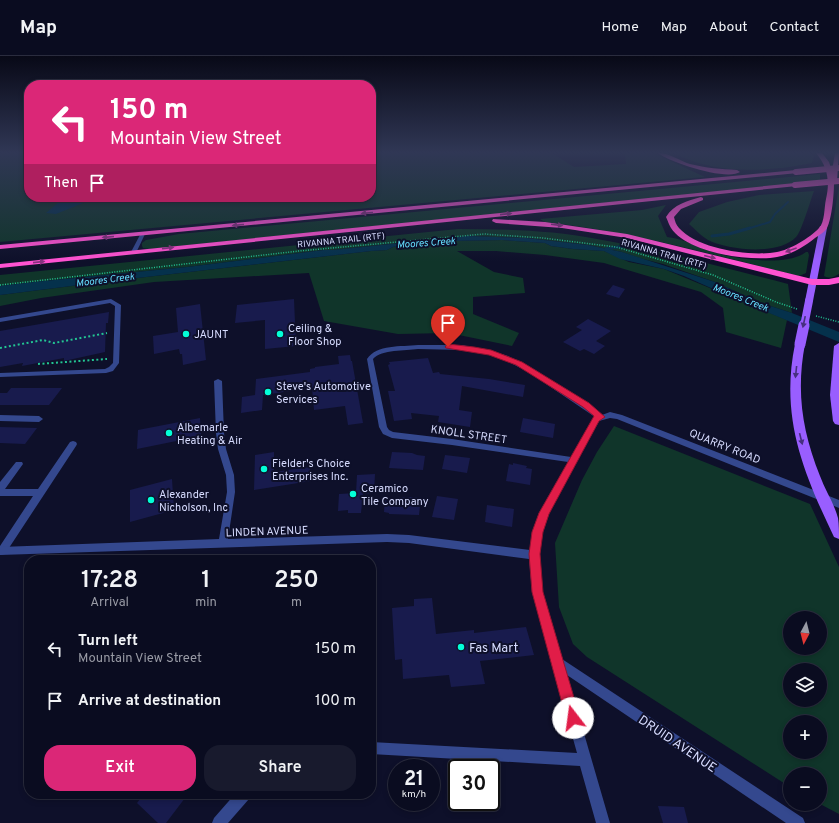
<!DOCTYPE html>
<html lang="en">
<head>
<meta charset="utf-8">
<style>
	:root { --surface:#0a0c20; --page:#181a2d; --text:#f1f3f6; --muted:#999ba5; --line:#2a2c3e; --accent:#db2777 }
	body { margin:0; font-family:Overpass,sans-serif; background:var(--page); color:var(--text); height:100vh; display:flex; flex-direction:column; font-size:15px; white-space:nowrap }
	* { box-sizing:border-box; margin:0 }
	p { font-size:13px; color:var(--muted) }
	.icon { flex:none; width:22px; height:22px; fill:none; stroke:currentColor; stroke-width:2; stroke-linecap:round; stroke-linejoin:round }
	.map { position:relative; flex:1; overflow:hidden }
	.side { position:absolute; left:24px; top:499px; width:352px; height:244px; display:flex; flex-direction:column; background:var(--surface); border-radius:16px; box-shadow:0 2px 6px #0003,0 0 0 1px var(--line) }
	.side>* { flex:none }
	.guide { position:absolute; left:24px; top:24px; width:352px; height:122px; border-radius:16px; box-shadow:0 2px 6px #0003,0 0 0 1px var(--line); background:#db2777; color:#fff; overflow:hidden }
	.needle { width:26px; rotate:187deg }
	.tools { position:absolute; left:783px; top:555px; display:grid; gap:8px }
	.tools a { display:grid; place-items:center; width:44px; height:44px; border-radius:50%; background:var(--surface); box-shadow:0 2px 6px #0003,0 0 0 1px var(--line); font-size:20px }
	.speed { position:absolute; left:388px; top:703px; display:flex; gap:8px; font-size:20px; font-weight:700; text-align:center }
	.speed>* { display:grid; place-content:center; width:52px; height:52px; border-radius:50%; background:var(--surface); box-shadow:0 2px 6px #0003,0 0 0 1px var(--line); line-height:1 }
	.speed small { font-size:10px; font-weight:400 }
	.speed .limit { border:2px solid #111; border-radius:6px; background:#fff; color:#111 }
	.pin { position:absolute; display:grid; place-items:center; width:34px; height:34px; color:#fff; margin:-41px -17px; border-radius:50% 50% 50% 0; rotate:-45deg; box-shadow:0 0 4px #0007 }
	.pin .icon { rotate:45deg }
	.me { position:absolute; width:44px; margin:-22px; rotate:345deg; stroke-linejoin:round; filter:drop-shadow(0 0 3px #0008) }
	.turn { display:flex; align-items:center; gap:14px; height:84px; padding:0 20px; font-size:18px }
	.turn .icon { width:52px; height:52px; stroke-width:2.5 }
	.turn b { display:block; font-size:28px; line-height:34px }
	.then { display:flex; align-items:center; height:38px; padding:0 20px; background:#0003; gap:8px; font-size:15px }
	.eta { display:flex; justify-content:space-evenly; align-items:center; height:68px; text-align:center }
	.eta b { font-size:24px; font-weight:600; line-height:28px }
	.cta { display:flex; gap:8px; margin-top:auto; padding:8px 20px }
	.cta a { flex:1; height:46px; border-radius:16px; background:var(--accent); color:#fff; font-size:16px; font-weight:600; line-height:46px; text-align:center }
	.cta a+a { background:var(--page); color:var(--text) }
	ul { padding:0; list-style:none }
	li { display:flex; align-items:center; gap:12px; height:52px; padding:0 20px }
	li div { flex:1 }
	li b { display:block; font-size:15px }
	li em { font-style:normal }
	header { display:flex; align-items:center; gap:24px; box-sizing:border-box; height:56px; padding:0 20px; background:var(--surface); border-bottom:1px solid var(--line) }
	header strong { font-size:19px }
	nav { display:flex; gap:22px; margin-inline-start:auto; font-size:14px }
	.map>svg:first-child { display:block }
	.green { fill:#10352a; fill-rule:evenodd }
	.water { fill:#05314c }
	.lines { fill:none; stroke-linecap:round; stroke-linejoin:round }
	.stream-far1 { stroke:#05314c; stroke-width:2 }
	.stream { stroke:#05314c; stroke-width:3 }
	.building { fill:#181b4d }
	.path-far1 { stroke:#23c693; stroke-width:1.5; stroke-dasharray:1 1.5; stroke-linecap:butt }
	.path { stroke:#23c693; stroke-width:2; stroke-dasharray:2 2.5; stroke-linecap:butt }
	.lane { fill:#34488e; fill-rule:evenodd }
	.street { fill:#34488e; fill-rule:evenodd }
	.primary { fill:#995eff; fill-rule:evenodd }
	.highway { fill:#ff52d1; fill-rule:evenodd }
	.primary-bridge-far1 { stroke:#995eff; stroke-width:8 }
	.primary-bridge { stroke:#995eff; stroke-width:11 }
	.highway-bridge { stroke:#ff52d1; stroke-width:6 }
	.oneway { fill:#86317e }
	.oneway2 { fill:#462f7f }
	.route { fill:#e11d48; stroke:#92132f }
	.poi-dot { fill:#03ffd8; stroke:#0e102a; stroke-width:1.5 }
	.labels { text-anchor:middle; stroke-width:4; stroke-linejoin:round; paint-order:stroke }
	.far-street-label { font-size:9px; fill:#d7dcff; stroke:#0e102a }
	.far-water-label { font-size:10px; font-style:italic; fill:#65dfff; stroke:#0e102a }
	.poi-label { font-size:11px; fill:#d7dcff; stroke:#0e102a; text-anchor:start }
	.street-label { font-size:11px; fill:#d7dcff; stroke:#0e102a }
	.near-poi-label { font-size:13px; fill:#d7dcff; stroke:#0e102a; text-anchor:start }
	.near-street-label { font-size:13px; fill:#d7dcff; stroke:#0e102a }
</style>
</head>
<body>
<header>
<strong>Map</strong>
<nav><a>Home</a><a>Map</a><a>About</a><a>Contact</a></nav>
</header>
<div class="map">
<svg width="839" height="767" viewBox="0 0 839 767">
	<rect width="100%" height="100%" fill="#0e102a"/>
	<g class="green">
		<polygon points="0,97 29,97 29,141 371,141 371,97 552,97 574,111 626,108 625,97 653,97 705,121 0,186"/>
		<path d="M674,97h136l4,3 -2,7c-44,9 -97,12 -138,-10z"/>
		<polygon points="820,118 820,125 149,193 143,192 142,190 142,187 146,184 179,178"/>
		<path d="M839,130v88c-5,3 -9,5 -15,2z"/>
		<path d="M814,135c-3,8 -13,42 -18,46 -17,19 -68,13 -88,3 -7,-4 -13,-11 -19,-16l10,-12 28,-10 32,-7z"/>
		<path d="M666,149l-8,11 9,21c18,2 30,10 46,15 23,7 73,15 93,0h2l1,3 -3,18 -7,3 -8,-2c-81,-20 -163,-43 -246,-52l-5,-3 102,-9z"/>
		<path d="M458,173c46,0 93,1 139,10 64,11 128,29 191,45l4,29 -31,-10 -46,-21 -52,-18 -24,-6 -17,-6 -34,-7 -62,-7 -58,-2 -135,14h-9l-137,17 -153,15 -34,4v-11z"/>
		<polygon points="502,184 545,187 551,190 573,193 604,195 629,206 664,213 787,264 781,292 726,276 723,252 701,236 604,207 545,199 496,195 457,195 494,216 523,222 525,237 473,241 473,258 519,277 512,290 449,277 398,278 324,265 309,217 154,226 41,242 0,250 0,239 103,226 371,195 387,194 393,191 408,188 450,185"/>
		<path d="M614,370l196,78 29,63v247l-19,-10v-30h-30v13l-203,-130 -14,-13 -14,-37 -4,-64 27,-63 15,-28zM790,562h30v30h-30zM790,614h30v30h-30zM790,666h30v30h-30z"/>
	</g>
	<g class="water">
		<polygon points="68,141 98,141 56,158 46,157 59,146"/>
		<polygon points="468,180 526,182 588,189 622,196 715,226 761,247 792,257 839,276 839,286 740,245 684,220 664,213 620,203 604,195 573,193 551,190 545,187 502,184 450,185 408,188 393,191 387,194 371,195 103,226 0,239 0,230 34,226 187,211 324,194 333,194"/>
	</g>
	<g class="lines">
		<polyline class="stream-far1" points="747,173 770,166 775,158 788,146"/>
		<g class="stream">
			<polyline points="712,180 729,178 750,172"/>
			<polyline points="606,193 630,189"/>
		</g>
	</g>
	<g class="building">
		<polygon points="613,229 625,233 619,242 606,238"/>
		<polygon points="294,243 296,290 265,293 265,264 235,267 237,249"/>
		<polygon points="200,248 206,304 183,309 182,298 180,298 179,293 154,298 153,280 178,276 176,252"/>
		<polygon points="109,256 108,267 106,267 105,296 64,305 64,302 22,310 23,307 0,311 0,275"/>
		<polygon points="588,263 611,275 596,285 605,290 594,298 584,293 580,295 563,286 582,274 576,271"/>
		<polygon points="350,299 351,305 352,305 363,367 348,369 345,350 314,354 312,332 263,339 262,354 241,357 242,341 255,339 256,323 310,316 310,313 315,312 315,311 339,308 338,300"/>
		<polygon points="428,302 433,317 439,316 440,318 489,323 525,329 523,341 462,330 459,354 472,356 470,371 438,366 439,360 411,357 412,363 394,365 388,335 395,335 388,309 390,308 389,306"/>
		<polygon points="11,332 62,332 49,349 0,349 0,337 7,337"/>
		<polygon points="200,362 201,380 137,393 138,374"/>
		<polygon points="523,362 555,368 553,382 520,376"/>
		<polygon points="0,371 37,372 25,388 0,387"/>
		<polygon points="274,396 274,416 310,411 311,425 254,434 255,399"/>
		<polygon points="392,396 412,397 417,399 425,400 423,414 389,412"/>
		<polygon points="445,399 470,402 467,417 442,413"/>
		<polygon points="513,407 527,410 526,412 532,413 530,429 506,425 509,408 513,409"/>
		<polygon points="375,418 374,437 363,438 361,457 348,457 348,454 338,455 339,438 356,437 357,419"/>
		<polygon points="172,423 174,454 130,466 130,434"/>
		<polygon points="437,440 458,443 454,464 432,461"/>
		<polygon points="399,441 421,441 419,459 389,458 389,457 384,456 385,442 399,442"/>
		<polygon points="487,449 514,453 512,471 485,466"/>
		<polygon points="432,542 436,578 474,574 474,577 526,571 534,599 480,605 485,628 451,631 449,619 403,623 402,603 395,604 392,552 414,550 414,543"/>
		<polygon points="144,738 188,738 166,767 158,767 137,747"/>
		<polygon points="658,750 684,751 688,767 663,767"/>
	</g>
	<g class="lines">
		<g class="path-far1">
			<polyline points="0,229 299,195 484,178 543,182 616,191 713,219 776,246 797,253"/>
			<polyline points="816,260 839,266"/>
		</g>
		<g class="path">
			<polyline points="0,292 43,284 54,287 107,277"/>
			<polyline points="38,308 107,303"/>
		</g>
		<g class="lane">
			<polygon points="141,177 145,178 136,197 132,197 131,196"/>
			<polygon points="0,359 39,360 43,363 39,366 0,365"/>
			<polygon points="73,385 76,386 77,388 76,390 5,498 0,499 0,490 33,440 0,440 0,426 16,406 22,406 23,408 5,433 38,433 70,386"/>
		</g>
		<g class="street">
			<polygon points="111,243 121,249 119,307 113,315 106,317 0,321 0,317 105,313 109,311 113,307 115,250 110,247 0,266 0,262"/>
			<path d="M418,289h44l30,6 16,5 27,14 67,45 8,-3 12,3 217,85v8l-222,-89 -7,-1 -11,3 -51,93 -6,18 -3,23 3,37 20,67 241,159 2,5h-19l-219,-148 43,148h-14l-16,-57 -209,-12v-12l206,11 -45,-161 -3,-33 -120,-16 -22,-1 -387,13v-8l219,-8 8,-47 -1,-17 -8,-26 -2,-16 -2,-52 4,-2 4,2 2,52 2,16 8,26 1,17 -7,47 159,-5 22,1 121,15 2,-18 7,-19 29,-51 -116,-17 -60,-7 -9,-4 -4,-7 -12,-68c10,-15 34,-12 51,-14zM418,293l44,1 28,5 13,4 27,14 65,44 -24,40 -119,-18 -59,-7 -4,-2 -2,-3 -14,-68c9,-10 32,-8 45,-10z"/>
			<polygon points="235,738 251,738 249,743 228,767 212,767 214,762"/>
		</g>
		<g class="primary">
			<polygon points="820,170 826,170 827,172 813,245 809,248 805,245"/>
			<path d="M800,285l5,3c-9,47 -3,87 15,132 5,14 14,27 18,42 1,6 1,15 1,21l-5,-2c-31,-65 -54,-120 -39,-193z"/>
			<polygon points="839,287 839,369 835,368 833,365 830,339 834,290"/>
		</g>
		<g class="highway">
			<path d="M658,97c12,0 22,8 32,11 16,4 31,5 47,6l3,2c-13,9 -69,-9 -82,-19z"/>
			<path d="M816,97h6l7,9 3,9 3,-18h4l-2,28 -3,2c0,11 -2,35 -7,45 -3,5 -8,7 -12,10 -11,9 -23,16 -38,19 -26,5 -90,-4 -106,-29 -2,-3 -3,-7 -5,-11 8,-13 21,-16 35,-20l2,1v2l-22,9 -7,8c1,4 2,8 5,11 19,21 71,29 98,24 12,-2 33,-14 42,-24 6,-6 5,-20 7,-29 4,-17 2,-32 -10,-46z"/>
			<polygon points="796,114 798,115 798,117 0,193 0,189"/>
			<polygon points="795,127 798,129 797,130 0,212 0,208"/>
			<polygon points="493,163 545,166 627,178 812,223 829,223 839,221 839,227 829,229 812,229 627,182 562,172 496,167 492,165"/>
		</g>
		<polyline class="primary-bridge-far1" points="804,270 809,245"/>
		<polyline class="primary-bridge" points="800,288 804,269"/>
		<g class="highway-bridge">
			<polyline points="796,116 839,112"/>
			<polyline points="795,129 839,125"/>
		</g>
	</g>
	<defs><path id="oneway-solid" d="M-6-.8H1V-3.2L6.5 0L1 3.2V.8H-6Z"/></defs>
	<g class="oneway">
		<use href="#oneway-solid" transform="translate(367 157) rotate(175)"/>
		<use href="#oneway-solid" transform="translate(506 158) rotate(-6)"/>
		<use href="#oneway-solid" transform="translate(238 169) rotate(175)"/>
		<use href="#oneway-solid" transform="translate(557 169) rotate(7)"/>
		<use href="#oneway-solid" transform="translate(108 181) rotate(175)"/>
		<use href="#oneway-solid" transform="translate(168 192) rotate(-6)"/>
		<use href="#oneway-solid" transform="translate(791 194) rotate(160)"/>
		<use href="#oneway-solid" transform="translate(710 201) rotate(14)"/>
		<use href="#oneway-solid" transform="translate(39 206) rotate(-6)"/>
	</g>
	<g class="oneway2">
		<use href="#oneway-solid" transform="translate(804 266) rotate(102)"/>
		<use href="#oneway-solid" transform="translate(796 316) rotate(96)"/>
		<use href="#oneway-solid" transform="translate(801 383) rotate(76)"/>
	</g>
	<linearGradient id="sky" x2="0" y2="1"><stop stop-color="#080917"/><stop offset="0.47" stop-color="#303755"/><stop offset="1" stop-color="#303755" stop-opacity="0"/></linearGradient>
	<rect width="839" height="205" fill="url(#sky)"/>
	<polygon class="route" points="448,288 474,291 491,294 522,306 589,347 605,361 599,365 549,458 543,476 540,498 543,536 580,662 578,667 573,669 569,667 566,662 532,536 529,498 532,476 539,457 594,360 583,351 516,309 489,299 446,292 445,291"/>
	<g class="poi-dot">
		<circle cx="186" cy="278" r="4"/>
		<circle cx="280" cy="278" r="4"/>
		<circle cx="268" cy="336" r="4"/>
		<circle cx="169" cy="377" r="4"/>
		<circle cx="264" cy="413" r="4"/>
		<circle cx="353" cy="438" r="4"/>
		<circle cx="151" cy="444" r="4"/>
		<circle cx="461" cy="591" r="4"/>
	</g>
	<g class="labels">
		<g class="far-street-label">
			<text transform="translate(341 184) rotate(-6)" y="3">RIVANNA TRAIL (RTF)</text>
			<text transform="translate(664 198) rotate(16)" y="3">RIVANNA TRAIL (RTF)</text>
		</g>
		<g class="far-water-label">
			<text transform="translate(426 186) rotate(-4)" y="4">Moores Creek</text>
			<text transform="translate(105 223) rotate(-7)" y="4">Moores Creek</text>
			<text transform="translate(741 241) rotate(22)" y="4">Moores Creek</text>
		</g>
		<g class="poi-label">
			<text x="288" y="276">Ceiling &amp;<tspan x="288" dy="13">Floor Shop</tspan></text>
			<text x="194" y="282">JAUNT</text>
			<text x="276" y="334">Steve's Automotive<tspan x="276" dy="13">Services</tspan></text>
			<text x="177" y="375">Albemarle<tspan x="177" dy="13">Heating &amp; Air</tspan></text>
			<text x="272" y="411">Fielder's Choice<tspan x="272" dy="13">Enterprises Inc.</tspan></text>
			<text x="361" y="436">Ceramico<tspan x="361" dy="13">Tile Company</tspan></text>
			<text x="159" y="442">Alexander<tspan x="159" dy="13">Nicholson, Inc</tspan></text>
		</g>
		<g class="street-label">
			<text transform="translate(469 378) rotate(8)" y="4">KNOLL STREET</text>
			<text transform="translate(725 390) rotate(22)" y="4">QUARRY ROAD</text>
			<text transform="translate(267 475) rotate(-2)" y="4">LINDEN AVENUE</text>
		</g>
		<g class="near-poi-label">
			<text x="469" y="596">Fas Mart</text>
		</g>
		<g class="near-street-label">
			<text transform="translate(678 687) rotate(34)" y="5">DRUID AVENUE</text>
		</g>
	</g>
</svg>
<div class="tools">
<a><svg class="needle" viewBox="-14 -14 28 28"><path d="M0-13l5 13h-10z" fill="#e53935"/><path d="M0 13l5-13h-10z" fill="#999ba5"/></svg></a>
<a><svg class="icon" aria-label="layers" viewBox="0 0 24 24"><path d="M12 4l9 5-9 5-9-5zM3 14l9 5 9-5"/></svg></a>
<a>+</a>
<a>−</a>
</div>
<div class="speed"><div>21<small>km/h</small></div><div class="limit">30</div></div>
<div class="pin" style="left:448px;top:291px;background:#d93025"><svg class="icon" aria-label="arrive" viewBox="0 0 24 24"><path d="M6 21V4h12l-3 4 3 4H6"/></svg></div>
<svg class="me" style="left:573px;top:662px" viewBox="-20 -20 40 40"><circle r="19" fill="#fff"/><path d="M0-13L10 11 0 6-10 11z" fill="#e11d48"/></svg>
<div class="guide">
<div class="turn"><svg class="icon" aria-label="left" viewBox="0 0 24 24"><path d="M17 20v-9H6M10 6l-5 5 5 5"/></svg><div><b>150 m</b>Mountain View Street</div></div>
<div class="then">Then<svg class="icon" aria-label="arrive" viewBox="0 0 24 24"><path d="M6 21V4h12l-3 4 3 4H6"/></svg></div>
</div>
<section class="side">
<div class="eta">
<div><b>17:28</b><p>Arrival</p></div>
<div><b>1</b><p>min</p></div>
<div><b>250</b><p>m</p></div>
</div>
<ul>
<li><svg class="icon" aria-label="left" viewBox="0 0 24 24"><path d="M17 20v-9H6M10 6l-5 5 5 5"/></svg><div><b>Turn left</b><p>Mountain View Street</p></div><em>150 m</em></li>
<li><svg class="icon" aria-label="arrive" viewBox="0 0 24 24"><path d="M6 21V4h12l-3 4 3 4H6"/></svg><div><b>Arrive at destination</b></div><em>100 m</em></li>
</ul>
<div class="cta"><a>Exit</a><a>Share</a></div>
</section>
</div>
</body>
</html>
